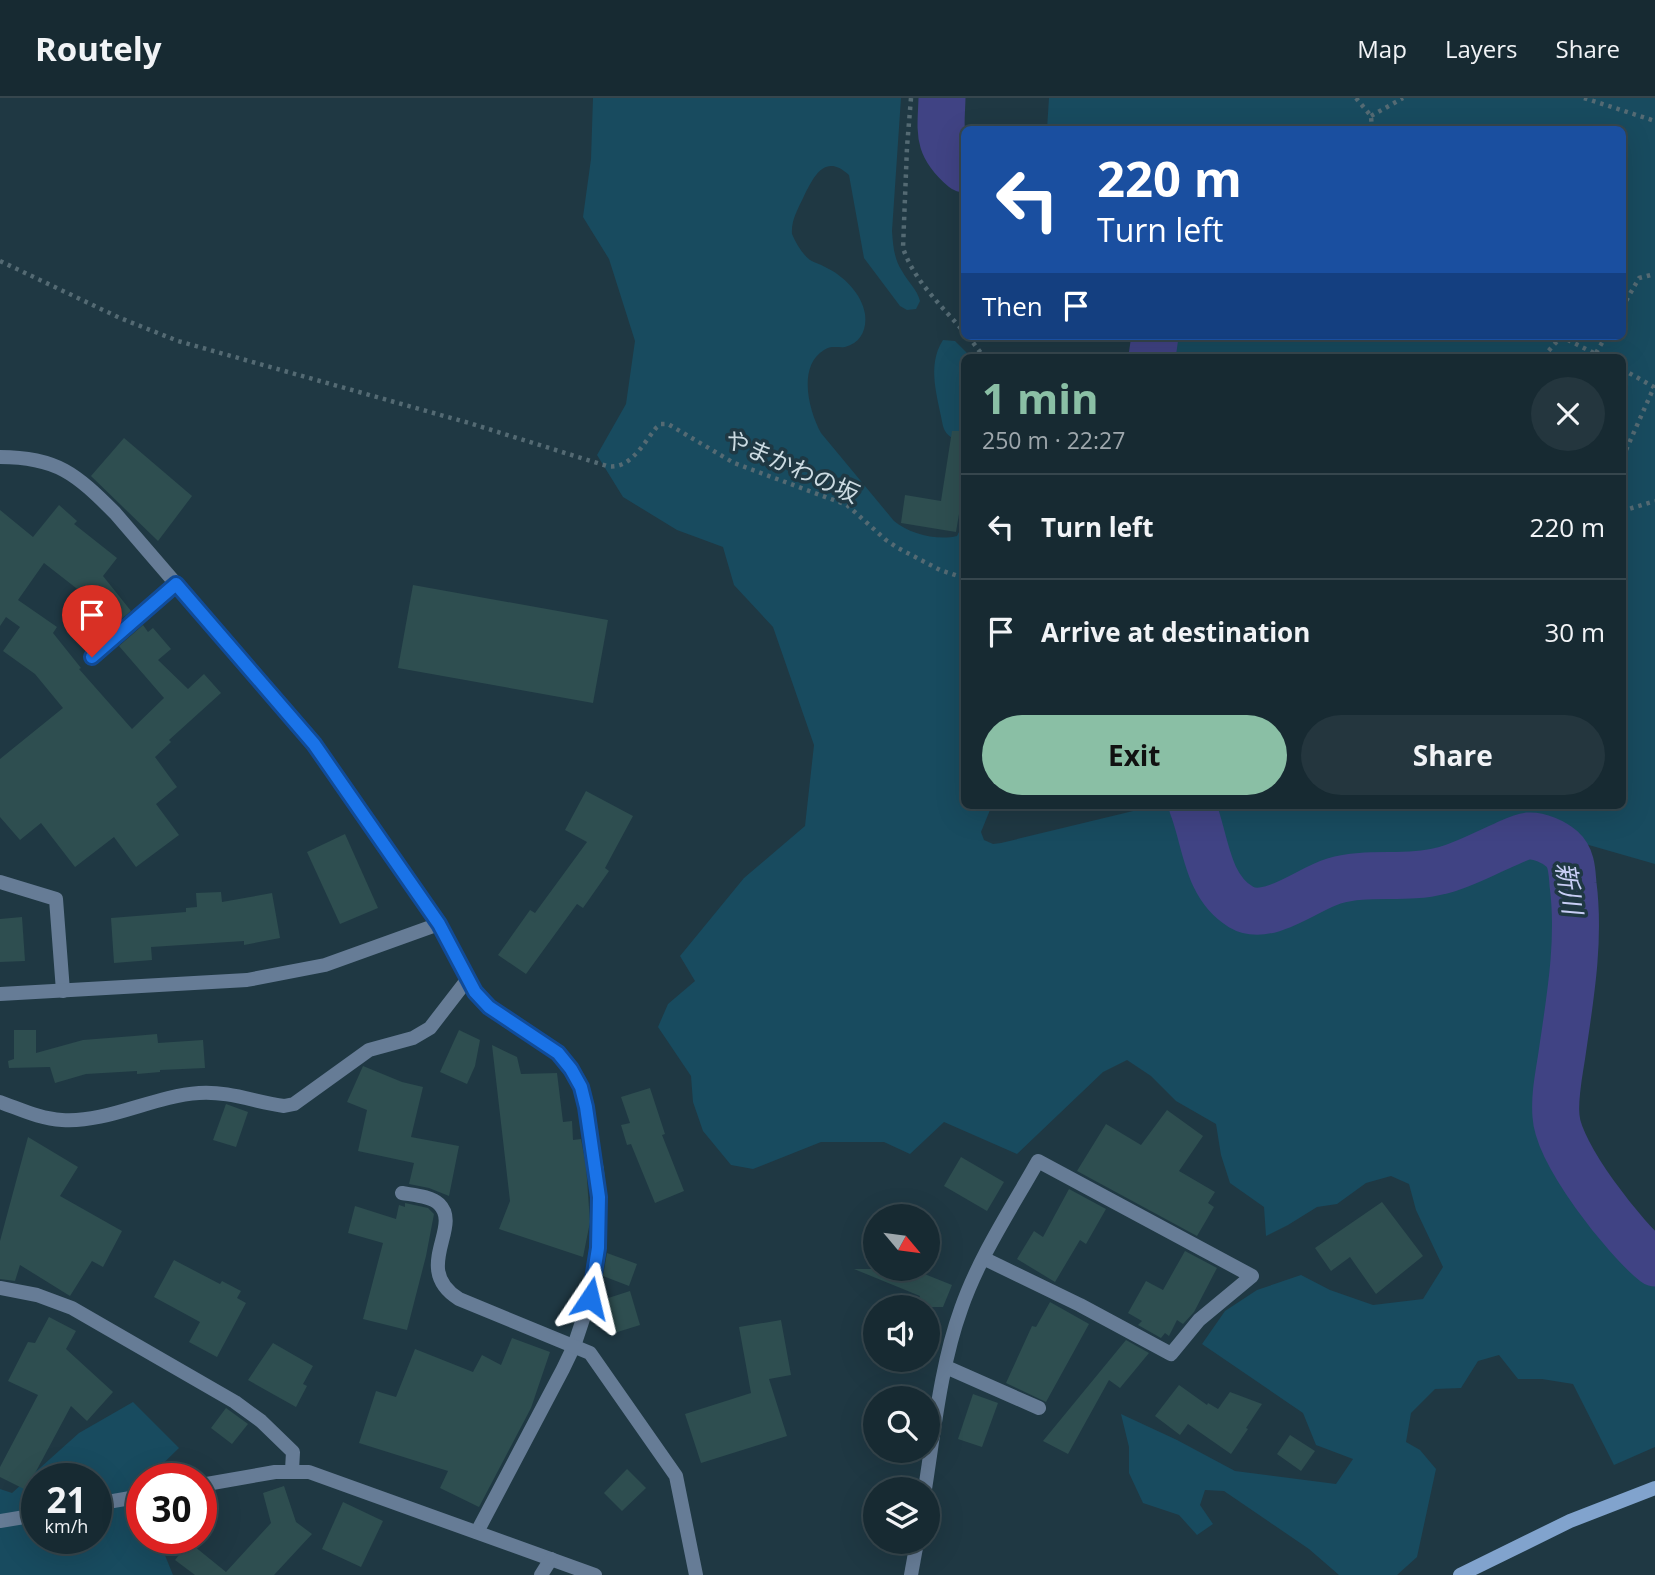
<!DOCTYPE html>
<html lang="en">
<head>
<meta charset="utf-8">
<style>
	:root { --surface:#172a32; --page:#24363e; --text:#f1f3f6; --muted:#9ea7ac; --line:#36464d; --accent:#8abfa5 }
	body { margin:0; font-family:"Open Sans","Noto Sans JP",sans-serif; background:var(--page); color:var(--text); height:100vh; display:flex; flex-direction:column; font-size:26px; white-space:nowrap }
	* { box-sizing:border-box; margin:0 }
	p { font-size:23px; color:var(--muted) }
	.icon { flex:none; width:38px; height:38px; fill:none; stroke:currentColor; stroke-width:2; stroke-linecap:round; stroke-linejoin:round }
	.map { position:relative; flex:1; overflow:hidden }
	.drawer { position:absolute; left:961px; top:256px; width:665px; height:455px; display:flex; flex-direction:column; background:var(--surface); border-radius:10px; box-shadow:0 7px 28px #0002,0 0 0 2px var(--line) }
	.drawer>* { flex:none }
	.hud { position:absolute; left:961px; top:28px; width:665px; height:214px; border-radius:10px; box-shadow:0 7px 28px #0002,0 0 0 2px var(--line); background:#1a4fa0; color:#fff; overflow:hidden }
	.needle { width:46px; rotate:119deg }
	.buttons { position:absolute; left:863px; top:1106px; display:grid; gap:14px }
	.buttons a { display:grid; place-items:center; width:77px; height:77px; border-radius:50%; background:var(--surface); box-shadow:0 7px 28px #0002,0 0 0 2px var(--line); font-size:35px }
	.speed { position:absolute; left:21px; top:1365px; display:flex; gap:14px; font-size:35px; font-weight:700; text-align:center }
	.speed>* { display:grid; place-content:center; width:91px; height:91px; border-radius:50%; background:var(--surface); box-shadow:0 7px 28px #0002,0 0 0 2px var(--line); line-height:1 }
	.speed small { font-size:18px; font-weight:400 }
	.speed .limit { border:10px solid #d22; background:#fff; color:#111 }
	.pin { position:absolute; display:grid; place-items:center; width:60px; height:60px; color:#fff; margin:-72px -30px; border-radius:50% 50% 50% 0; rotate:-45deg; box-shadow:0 0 7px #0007 }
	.pin .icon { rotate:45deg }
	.me { position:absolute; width:77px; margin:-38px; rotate:10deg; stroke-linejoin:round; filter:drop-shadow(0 0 5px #0008) }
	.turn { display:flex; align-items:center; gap:24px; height:147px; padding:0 21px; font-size:32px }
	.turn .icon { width:91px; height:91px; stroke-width:2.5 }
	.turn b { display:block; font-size:49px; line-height:60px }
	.then { display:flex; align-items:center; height:66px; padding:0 21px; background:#0003; gap:14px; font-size:26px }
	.round { display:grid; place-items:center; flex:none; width:74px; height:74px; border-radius:37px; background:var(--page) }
	.summary { display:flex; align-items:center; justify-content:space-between; height:119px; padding:0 21px }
	h1 { font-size:42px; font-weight:700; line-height:52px; color:var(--accent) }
	.button { display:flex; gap:14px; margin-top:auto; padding:14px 21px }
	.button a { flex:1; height:80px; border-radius:42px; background:var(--accent); color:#111; font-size:28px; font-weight:700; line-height:80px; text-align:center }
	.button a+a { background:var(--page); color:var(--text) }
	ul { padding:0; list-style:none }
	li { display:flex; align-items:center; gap:21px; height:105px; padding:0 21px; border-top:2px solid var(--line) }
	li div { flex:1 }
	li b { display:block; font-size:26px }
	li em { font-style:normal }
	header { display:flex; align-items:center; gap:42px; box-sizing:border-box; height:98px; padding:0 35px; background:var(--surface); border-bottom:2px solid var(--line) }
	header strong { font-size:33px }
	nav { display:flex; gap:38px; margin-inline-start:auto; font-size:24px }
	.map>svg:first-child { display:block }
	.green { fill:#184b5f; fill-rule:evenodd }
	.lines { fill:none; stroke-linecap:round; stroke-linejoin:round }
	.river { stroke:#404384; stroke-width:47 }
	.building { fill:#2e4e50 }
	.path { stroke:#546a73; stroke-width:4.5; stroke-dasharray:3.5 5; stroke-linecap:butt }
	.street { stroke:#667c96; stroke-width:14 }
	.secondary { stroke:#81a3cd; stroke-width:14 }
	.route-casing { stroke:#114b97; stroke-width:18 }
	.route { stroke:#1a73e8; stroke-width:12 }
	.labels { text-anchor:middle; stroke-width:7; stroke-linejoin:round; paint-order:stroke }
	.street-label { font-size:24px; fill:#cbdae1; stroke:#1f3843 }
	.water-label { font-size:26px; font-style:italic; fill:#c8cef5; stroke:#1f3843 }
</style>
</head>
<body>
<header>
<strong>Routely</strong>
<nav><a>Map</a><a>Layers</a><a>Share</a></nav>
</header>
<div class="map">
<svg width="1655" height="1477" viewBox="0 0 1655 1477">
	<rect width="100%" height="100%" fill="#1f3843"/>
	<g class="green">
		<path d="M593,0h308l-9,133c1,14 2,28 10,40 6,11 15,18 18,30l-4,8 -9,1 -7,-4 -36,-48 -15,-83c-24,-22 -35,1 -45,21 -6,13 -13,24 -12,38 4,9 10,20 18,26 5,3 10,4 15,7 18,8 37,27 40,47 2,15 -4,29 -20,33 -7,1 -14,-2 -21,3 -27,16 -15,62 -3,83l73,88c15,13 44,20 63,15l7,-14v283h28l-11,27 3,8 9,4 8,-1 157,-38h12l11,6 6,8 20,66 17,21 24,16 13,1 12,-3 65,-30 77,-5 30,-4 84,-35 11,2 16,9 5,10 4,33 -3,76 -16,141 5,23 10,21 54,76 16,20 24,19v171l-41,18 -41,-81 -31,-5h-24l-19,-24 -21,6 -17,27 -26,1 -24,24 -5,29 14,8 16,19 -19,88 -20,18h-58l-30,-26 -85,-58 -19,-1 -5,15 13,19 -16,11 -18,-20 -36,-12 -14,-30v-26l-8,-33 56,26 58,31 101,13 17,-25 -37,-14 -13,-32 -101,-69 23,-33 32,-21 44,-15 29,15 43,15 50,-6 20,-32 -27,-57 -7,-26 -18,-8 -25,7 -29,21 -20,3 -29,18 -22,11 -2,-29 -34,-24 -9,-28 -5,-31 -40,-23 -25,-25 -24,-16 -24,12 -86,82 -73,-32 -34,32 -26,-12h-63l-68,27 -22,-4 -28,-34 -10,-29 -2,-26 -33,-49 10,-23 27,-23 -15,-25 64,-78 61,-52 9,-81 -41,-118 -39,-42 -11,-38 -46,-17 -54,-33 -26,-42 29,-51 9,-63 -26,-82 -26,-42 8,-58z"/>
		<path d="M1049,0h606v766l-94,-27 -23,-11h-12l-73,31 -26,7 -94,7 -67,30c-43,12 -53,-69 -64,-96h420v-448h-460l2,-21h458v-206l-575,-1z"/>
		<path d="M943,242l12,1 16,16h-7v84c-10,-2 -18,-4 -21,-15 -5,-28 -17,-60 0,-86z"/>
		<path d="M133,1304l46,46 -32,31h-5v4l-5,5 5,11v39h16l15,37h-173v-86l12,4 67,-60zM37,1381h59v59h-59z"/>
	</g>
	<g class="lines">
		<g class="river">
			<path d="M942,0c-1,34 -6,47 22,71"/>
			<polyline points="1152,259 1155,238"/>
			<path d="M1192,707c14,35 14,81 49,102 27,16 66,-18 93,-26 34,-10 71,-1 106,-10 22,-5 43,-17 64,-26 7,-3 16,-8 24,-9 11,-1 26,6 34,13 10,9 10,23 11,35 7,54 -2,109 -10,163 -3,23 -9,47 -7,69 2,38 69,123 99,147"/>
		</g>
	</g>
	<g class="building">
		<polygon points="952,333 964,333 964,405 961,404 956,434 901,425 905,397 941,403"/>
		<polygon points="124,340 192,398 158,443 91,378"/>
		<polygon points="59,407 77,423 74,426 117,460 103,478 131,513 106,534 103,529 101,531 85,511 94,504 44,465 18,502 57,529 53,535 81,570 79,571 132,631 164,600 119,548 143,527 148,534 153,530 171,551 158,562 188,591 204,576 221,595 169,642 171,644 155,659 177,689 156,706 179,737 136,769 114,739 75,769 41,725 20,742 0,719 0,661 63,610 35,576 3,553 20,529 6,519 0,528 0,412 33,439"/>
		<polygon points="413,487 608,522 593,605 398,570"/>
		<polygon points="586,693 633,718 605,770 609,773 583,810 577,806 526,876 498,857 530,812 535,815 587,744 565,732"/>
		<polygon points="345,736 378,810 340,826 307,754"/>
		<polygon points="221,794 222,804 272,795 280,840 244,847 244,843 151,849 152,862 114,865 111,820 186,814 186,810 197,809 196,795"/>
		<polygon points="22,819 25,863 0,864 0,821"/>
		<polygon points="14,932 36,932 36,955 83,942 134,938 157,936 158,945 203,942 205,970 160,972 160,974 137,976 137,973 86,976 55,985 50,969 9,970 8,963 14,961"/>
		<polygon points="459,932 480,942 475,968 467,986 440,974"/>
		<polygon points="492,947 517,959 521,976 557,975 563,1024 572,1023 573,1042 581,1041 586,1067 590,1124 583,1159 499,1131 510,1103"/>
		<polygon points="363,968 402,984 423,989 411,1039 459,1048 449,1098 429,1090 409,1086 414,1065 358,1053 367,1012 347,1004"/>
		<polygon points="650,990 665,1036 662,1037 684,1093 655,1105 631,1046 627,1047 621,1027 630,1025 621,999"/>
		<polygon points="226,1006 248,1014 236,1049 213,1042"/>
		<polygon points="1167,1012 1203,1038 1179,1073 1215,1094 1208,1105 1214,1109 1197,1138 1077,1073 1106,1026 1141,1047"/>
		<polygon points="28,1039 78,1069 60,1098 122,1133 103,1169 92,1163 70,1198 20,1167 15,1183 0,1181 0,1143"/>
		<polygon points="961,1059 1004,1084 987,1113 944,1088"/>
		<polygon points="1069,1091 1106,1111 1086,1146 1080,1142 1055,1184 1017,1161 1034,1133 1043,1139"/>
		<polygon points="1382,1104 1423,1158 1376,1196 1350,1159 1331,1173 1315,1150"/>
		<polygon points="405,1105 428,1110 434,1116 426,1158 407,1232 363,1221 383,1145 348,1135 355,1108 396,1121 399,1107 405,1109"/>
		<polygon points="1185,1153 1217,1170 1194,1214 1183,1226 1177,1222 1169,1238 1165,1235 1161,1240 1138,1227 1142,1223 1128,1215 1146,1183 1163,1192"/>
		<polygon points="607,1155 637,1166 629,1188 603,1178"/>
		<polygon points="174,1162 220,1186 222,1183 241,1193 237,1200 246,1205 217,1259 189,1244 200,1224 154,1199"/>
		<polygon points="854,1171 924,1171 922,1175 952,1187 943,1209 915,1209 920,1198"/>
		<polygon points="630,1193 640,1227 608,1237 598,1207 599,1203"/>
		<polygon points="1050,1204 1089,1226 1046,1304 1006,1285 1032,1228 1036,1229"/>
		<polygon points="49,1219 76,1233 66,1251 113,1294 87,1323 71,1308 26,1392 0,1379 0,1369 38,1297 8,1283 28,1244 35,1245"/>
		<polygon points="781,1222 791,1277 769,1281 787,1338 701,1365 685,1316 751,1295 739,1229"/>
		<polygon points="512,1240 550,1254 531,1310 479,1409 440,1390 448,1373 359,1345 376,1293 396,1299 415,1251 473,1274 482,1257 501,1267"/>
		<polygon points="1126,1242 1149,1255 1120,1290 1109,1282 1068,1356 1043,1343"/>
		<polygon points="273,1245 313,1268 303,1286 307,1288 296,1309 248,1282"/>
		<polygon points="1179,1287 1207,1307 1208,1305 1218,1311 1230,1294 1262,1306 1246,1330 1248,1331 1231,1356 1188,1326 1180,1337 1155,1318"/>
		<polygon points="973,1296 998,1305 982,1349 958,1341"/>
		<polygon points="226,1310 248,1326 232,1346 211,1330"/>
		<polygon points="1290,1337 1315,1353 1301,1373 1277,1356"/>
		<polygon points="627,1371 646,1390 622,1413 604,1395"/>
		<polygon points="284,1388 296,1424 312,1436 274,1477 195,1477 175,1462 189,1444 226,1474 271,1425 263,1395"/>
		<polygon points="343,1404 383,1423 361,1469 322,1451"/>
	</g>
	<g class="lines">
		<g class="path">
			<path d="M911,0l-4,49 -4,101c11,33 39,58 61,84"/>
			<polyline points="1356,0 1371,18 1372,32"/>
			<polyline points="1584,0 1655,23"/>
			<polyline points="1371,18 1403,0"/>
			<path d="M0,163l120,57 58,23 291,82 138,43c23,4 36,-22 49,-38l5,-4h7l66,39 113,42 39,35 12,8 42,22 24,8"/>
			<polyline points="1622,210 1639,180 1655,176"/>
			<polyline points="968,238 984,259"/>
			<polyline points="1560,238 1602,259"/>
			<polyline points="1596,255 1606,238"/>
			<polyline points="1543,259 1561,239"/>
			<polyline points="1622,271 1654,289 1622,361"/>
			<polyline points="1622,413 1655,403"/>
		</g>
		<g class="street">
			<path d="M0,359c57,0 76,17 115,56l199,231 125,180 36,68 14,15 17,13 52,33 13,16 10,18 16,84 3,51 -10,76 -16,48 -11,23 -86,163"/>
			<polyline points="92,559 176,486"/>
			<polyline points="0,784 56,801 63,893"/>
			<polyline points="0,896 247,882 325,867 439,826"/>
			<path d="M0,1004c20,7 40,17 62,18 46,3 91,-24 137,-27 30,-2 56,9 85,13l10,-2 75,-54 44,-12 17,-10 37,-48"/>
			<path d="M402,1095c11,2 29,3 37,11 24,23 -28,65 20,95l131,54 86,123 20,99"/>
			<polyline points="0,1190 37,1197 72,1210 235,1304 261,1323 293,1354 292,1372"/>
			<polyline points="946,1269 1039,1310"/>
			<polyline points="201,1387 275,1374 309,1374 595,1477"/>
			<path d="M925,1391c9,-57 16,-125 36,-180 18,-52 50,-100 77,-148l214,115 -53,44 -28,34 -91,-49 -97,-47"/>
			<polyline points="96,1406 142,1398"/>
			<polyline points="0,1423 37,1417"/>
			<polyline points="541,1477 551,1461"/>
			<polyline points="911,1477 917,1444"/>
		</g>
		<polyline class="secondary" points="1460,1477 1570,1423 1655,1390"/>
	</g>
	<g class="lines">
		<defs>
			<polyline id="route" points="92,559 176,486 314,646 439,826 475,894 489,909 558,955 571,971 581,989 586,1009 599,1099 598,1150 590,1200"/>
		</defs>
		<use href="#route" class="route-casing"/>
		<use href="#route" class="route"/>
	</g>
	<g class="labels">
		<g class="street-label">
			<text transform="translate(792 369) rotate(24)" y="8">やまかわの坂</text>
		</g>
		<g class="water-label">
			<text transform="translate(1569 790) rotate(81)" y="9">新川</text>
		</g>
	</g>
</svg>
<div class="buttons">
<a><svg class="needle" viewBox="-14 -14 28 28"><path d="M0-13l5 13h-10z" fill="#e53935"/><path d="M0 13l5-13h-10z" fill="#9ea7ac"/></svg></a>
<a><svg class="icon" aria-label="sound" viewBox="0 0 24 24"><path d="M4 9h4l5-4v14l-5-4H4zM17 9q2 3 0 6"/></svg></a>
<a><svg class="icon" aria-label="search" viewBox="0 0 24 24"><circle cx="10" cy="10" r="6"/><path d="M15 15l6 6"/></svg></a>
<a><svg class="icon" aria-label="layers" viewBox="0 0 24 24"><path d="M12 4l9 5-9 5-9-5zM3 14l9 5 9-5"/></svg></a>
</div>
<div class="speed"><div>21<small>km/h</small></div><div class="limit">30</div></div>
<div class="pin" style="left:92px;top:559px;background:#d93025"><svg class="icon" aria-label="arrive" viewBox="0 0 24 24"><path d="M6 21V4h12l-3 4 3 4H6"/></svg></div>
<svg class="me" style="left:590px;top:1200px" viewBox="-20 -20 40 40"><path d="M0-17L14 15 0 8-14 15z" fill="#1a73e8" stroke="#fff" stroke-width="4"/></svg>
<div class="hud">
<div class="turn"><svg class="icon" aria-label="left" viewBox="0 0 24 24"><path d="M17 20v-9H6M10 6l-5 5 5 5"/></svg><div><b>220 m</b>Turn left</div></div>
<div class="then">Then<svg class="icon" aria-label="arrive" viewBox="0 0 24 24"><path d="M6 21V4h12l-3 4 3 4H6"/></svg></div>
</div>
<section class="drawer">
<div class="summary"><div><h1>1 min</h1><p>250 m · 22:27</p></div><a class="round"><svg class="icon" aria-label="close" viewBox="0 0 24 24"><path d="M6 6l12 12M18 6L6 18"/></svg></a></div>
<ul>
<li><svg class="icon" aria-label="left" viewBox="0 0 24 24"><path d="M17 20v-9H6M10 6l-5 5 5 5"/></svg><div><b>Turn left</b></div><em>220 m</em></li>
<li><svg class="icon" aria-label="arrive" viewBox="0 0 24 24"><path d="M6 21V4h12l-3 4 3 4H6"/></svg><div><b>Arrive at destination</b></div><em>30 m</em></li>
</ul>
<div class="button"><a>Exit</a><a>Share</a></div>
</section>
</div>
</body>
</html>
